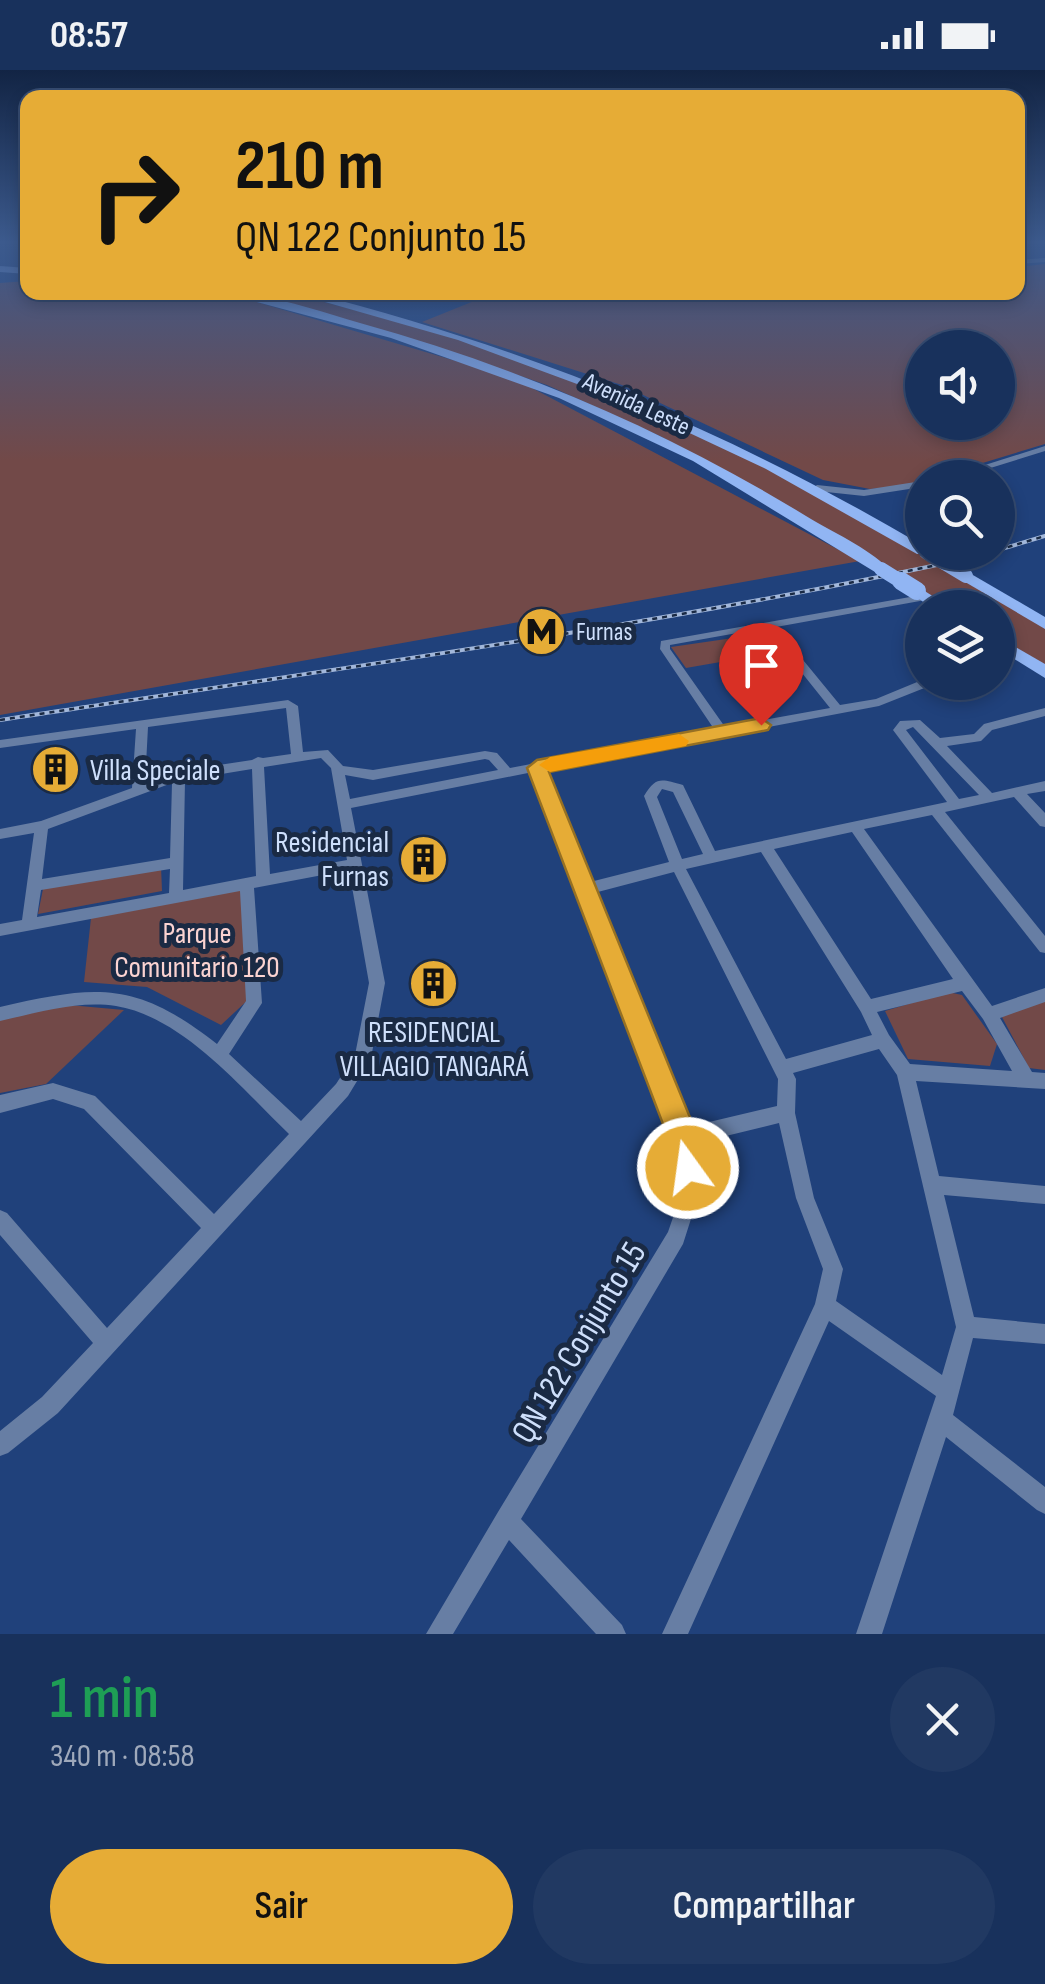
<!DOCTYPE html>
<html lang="pt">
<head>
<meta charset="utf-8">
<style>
	:root { --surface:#18315c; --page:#213962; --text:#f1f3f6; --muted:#9fa9bb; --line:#364c72; --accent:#e6ac36 }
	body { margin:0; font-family:"Sofia Sans Condensed",sans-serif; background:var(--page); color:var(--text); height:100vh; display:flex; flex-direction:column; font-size:38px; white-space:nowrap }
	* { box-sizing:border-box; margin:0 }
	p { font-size:32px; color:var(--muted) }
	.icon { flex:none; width:55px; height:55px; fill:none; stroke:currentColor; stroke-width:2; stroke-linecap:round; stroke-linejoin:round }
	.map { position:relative; height:1564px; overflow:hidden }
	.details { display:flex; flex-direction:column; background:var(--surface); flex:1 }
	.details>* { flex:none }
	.top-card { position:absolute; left:20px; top:20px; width:1005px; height:210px; border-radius:20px; box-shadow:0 5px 15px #0003,0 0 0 2px var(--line); background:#e6ac36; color:#111; overflow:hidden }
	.fabs { position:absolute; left:905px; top:260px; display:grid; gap:20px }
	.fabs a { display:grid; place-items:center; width:110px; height:110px; border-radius:50%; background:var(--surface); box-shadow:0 5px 15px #0003,0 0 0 2px var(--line); font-size:50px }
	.pin { position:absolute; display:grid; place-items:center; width:85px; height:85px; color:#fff; margin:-102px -42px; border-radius:50% 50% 50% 0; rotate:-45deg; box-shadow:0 0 10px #0007 }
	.pin .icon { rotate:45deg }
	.me { position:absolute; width:110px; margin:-55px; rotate:346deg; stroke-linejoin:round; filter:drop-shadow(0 0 8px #0008) }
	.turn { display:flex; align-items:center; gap:35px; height:210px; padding:0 50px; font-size:45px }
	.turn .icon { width:130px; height:130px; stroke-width:2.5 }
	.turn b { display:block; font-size:70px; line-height:85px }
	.round { display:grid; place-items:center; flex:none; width:105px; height:105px; border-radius:52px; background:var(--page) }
	.overview { display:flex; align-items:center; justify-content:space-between; height:170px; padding:0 50px }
	h1 { font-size:60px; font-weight:600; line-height:75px; color:#1e9e55 }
	.cta { display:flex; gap:20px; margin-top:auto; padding:20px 50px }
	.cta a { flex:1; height:115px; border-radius:60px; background:var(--accent); color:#111; font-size:40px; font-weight:600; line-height:115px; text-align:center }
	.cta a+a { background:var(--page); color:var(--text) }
	.status { display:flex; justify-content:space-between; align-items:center; height:70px; padding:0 50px; background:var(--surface); direction:ltr }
	.status svg { height:28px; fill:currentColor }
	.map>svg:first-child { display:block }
	.green { fill:#724948; fill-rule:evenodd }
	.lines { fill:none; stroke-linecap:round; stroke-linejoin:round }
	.minor { fill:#677ea4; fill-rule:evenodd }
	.tertiary { fill:#677ea4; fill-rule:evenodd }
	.primary { fill:#91b5f3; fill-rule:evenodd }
	.rail-casing { stroke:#a2b7da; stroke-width:4 }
	.rail { stroke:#1a2a44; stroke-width:2.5; stroke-dasharray:5; stroke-linecap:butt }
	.primary-bridge-far1 { stroke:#91b5f3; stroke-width:14 }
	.primary-bridge { stroke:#91b5f3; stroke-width:18 }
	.route { fill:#e6ac36; stroke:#967023; stroke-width:2.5 }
	.slow { fill:#f59e0b }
	.labels { text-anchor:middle; stroke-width:10; stroke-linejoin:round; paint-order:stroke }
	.far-street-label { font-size:25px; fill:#cedffb; stroke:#1a2a44 }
	.far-poi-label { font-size:25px; fill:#cedffb; stroke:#1a2a44; text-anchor:start }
	.poi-label { font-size:30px; fill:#cedffb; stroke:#1a2a44; text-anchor:start }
	.park-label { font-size:30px; fill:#fbd3d1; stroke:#1a2a44 }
	.near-street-label { font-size:35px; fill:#cedffb; stroke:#1a2a44 }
</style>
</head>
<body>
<div class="status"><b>08:57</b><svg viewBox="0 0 49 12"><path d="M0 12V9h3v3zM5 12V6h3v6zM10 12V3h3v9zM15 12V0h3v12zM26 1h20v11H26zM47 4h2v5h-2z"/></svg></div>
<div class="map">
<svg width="1045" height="1564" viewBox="0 0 1045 1564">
	<rect width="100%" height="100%" fill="#20417b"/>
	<g class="green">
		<path d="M1045,194v180l-138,42 -37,3 -47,-9 -201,-95 -200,-63 72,-29 524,-1v-25zM922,278h76v74h-76z"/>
		<polygon points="27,211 28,222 233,225 513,308 860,491 0,645 0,213"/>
		<polygon points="229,223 301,226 482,274 562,303 788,402 1045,554 1045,601 998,573 998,538 940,537 662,367 547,315 455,284"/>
		<polygon points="740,567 755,586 686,598 671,577"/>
		<polygon points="161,796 162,821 38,844 44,814"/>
		<polygon points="246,818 250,928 221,955 147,917 84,912 91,848"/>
		<polygon points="948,922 962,925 997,974 990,996 908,989 885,941"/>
		<polygon points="1045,930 1045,1000 1029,998 1002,947 1029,931"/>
		<polygon points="69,935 124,940 46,1014 0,1023 0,947"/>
	</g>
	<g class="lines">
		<g class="minor">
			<polygon points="1045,376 1045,381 958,408 944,408"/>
			<polygon points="922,411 922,417 864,426 817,421 813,418 817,415 864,420"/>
			<path d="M927,524l4,1v4l-155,28 64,78 36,-6 46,-19v2h11l-1,3 -53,21 -335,64 46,112 79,-20 -25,-66c12,-20 17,-17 39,-11l32,66 232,-49 -54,-72 7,-9 20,-1 20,18 34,-4 10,-10 61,-16v8l-53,14 -11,11 -34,5 45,47 53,-12v10l-18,3 18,19v14l-5,-1 -26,-29 -69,15 100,124v17l-5,-1 -108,-137 -68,14 128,177 53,-18v14l-45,16 32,54 13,1v16l-129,-8 23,95 106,10v18l-101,-9 30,122 71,7v20l-72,-6 -20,77 92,72v27l-8,-4 -91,-73 -64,197h-26l80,-238 -107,-75 -141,313h-26l153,-330 8,-35 -27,-71 -17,-75 -86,21 4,56 -14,44 -162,275 101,106 4,9h-30l-87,-94 -56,94h-27l72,-122 170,-280 11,-32 -5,-63 -141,-365 -182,36 34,175 -14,75 -23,38 -290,317 -50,40 -8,3v-25l42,-34 51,-54 -93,-108v-25l7,3 100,115 94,-100 -117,-119 -31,-10 -53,14v-18l53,-12 42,13 119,118 75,-80c-47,-45 -106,-117 -173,-128 -38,-6 -80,7 -116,15v-14c97,-22 135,-27 217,37l29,-43 -6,-110 -240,45v-12l22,-4 12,-87 -34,6v-10l41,-8 91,-33 4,-59 -136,19v-8l288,-40 10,6 5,46 25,-2 15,16 30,4 112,-19 12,2 13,15 204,-39 -54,-80 1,-8zM766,558l64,80 -105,19 -55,-78v-4zM286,638l5,46 -28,4 -5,-1 -6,3 -73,11 -34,13 3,-57zM913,657l66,68 -20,4 -53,-69zM321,688l10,10 16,92 -77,14 -6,-107zM485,689l4,1 9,10 -148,29 -5,-24 28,5zM252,699l4,107 -73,14 2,-110zM172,713l-2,75 -128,21 6,-50zM662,719l11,3 30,62 -21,5 -25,-62zM852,762l101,147 -82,20 -97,-150zM761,782l100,160 11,23 -86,24 -100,-190zM170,799l-1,24 -132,24 4,-27zM349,800l20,113 -14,72 -19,29 -35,37 -72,-67 33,-51 -8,-115zM674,802l104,207 -1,27 -89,21 -94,-234zM962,921l21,28 29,52 -102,-7 -21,-29 -12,-23zM879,979l18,26 59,252 -14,48 -106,-74 7,-32 -29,-71 -19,-85 1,-34 -3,-6z"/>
		</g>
		<polygon class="tertiary" points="1045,188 1045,192 1018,194 1018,190"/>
		<g class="primary">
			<polygon points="0,196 28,198 28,204 0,202"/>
			<path d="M219,222c47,0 96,18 141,31 158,44 306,107 446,193 26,16 61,31 83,53l-14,3 -182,-111 -134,-63 -168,-60z"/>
			<path d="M290,222h17c224,57 416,136 615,253v7h7l-12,2 -151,-85 -151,-71 -157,-58z"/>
			<polygon points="966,501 1045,547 1045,559 960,509 958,506"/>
			<polygon points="917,516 951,538 931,538 909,521"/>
			<polygon points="998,567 1045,594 1045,608 998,579"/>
		</g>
		<defs>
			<g id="rail">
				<polyline points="998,480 1045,466"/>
				<path d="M0,650c333,-51 668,-95 997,-168"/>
			</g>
		</defs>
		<use href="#rail" class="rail-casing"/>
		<use href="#rail" class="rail"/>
		<g class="primary-bridge-far1">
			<polyline points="926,482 966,506"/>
			<polyline points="881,499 905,514"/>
		</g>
		<polyline class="primary-bridge" points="901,511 917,521"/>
	</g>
	<linearGradient id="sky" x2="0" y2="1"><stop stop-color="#122444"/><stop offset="0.44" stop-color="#3c5a8d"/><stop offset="1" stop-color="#3c5a8d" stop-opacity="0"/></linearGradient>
	<rect width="1045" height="391" fill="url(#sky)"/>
	<polygon class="route" points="761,648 771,655 768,660 549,702 698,1067 703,1098 698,1109 688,1113 677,1109 668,1067 527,698 537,690"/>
	<polygon class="slow" points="679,664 689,671 686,676 550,702 539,695 550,687"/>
	<defs>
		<symbol id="metro-disc" viewBox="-11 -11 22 22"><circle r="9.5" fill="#e6ac36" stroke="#1a2a44"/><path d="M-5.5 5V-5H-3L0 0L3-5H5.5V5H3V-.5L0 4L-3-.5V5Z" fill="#111"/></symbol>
		<symbol id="building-disc" viewBox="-11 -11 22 22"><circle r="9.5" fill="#e6ac36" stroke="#1a2a44"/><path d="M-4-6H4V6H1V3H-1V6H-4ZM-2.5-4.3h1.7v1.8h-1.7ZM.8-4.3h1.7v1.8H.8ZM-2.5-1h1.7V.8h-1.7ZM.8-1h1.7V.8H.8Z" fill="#111"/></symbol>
	</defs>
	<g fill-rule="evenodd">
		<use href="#metro-disc" x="514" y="534" width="55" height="55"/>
		<use href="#building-disc" x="28" y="672" width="55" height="55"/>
		<use href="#building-disc" x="396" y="762" width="55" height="55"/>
		<use href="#building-disc" x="406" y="886" width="55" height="55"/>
	</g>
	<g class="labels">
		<g class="far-street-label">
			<text transform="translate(637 333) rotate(25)" y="9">Avenida Leste</text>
		</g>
		<g class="far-poi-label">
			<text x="576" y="570">Furnas</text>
		</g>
		<g class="poi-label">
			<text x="90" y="710">Villa Speciale</text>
			<text x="389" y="782" text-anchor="end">Residencial<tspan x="389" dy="34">Furnas</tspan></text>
			<text x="434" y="972" text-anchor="middle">RESIDENCIAL<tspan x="434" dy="34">VILLAGIO TANGARÁ</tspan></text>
		</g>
		<g class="park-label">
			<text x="197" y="873">Parque<tspan x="197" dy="34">Comunitario 120</tspan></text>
		</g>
		<g class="near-street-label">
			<text transform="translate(578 1272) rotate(-59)" y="12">QN 122 Conjunto 15</text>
		</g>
	</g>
</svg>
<div class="fabs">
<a><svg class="icon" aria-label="sound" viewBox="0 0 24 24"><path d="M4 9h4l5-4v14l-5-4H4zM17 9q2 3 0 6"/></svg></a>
<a><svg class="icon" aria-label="search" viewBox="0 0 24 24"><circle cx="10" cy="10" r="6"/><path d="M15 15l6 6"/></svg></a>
<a><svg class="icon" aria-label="layers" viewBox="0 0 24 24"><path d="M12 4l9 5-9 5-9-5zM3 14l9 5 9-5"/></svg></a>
</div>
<div class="pin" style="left:761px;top:655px;background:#d93025"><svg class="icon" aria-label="arrive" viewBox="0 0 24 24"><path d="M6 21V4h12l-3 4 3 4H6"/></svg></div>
<svg class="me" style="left:688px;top:1098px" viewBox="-20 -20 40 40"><circle r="17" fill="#e6ac36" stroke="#fff" stroke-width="3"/><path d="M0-11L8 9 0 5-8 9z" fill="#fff"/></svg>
<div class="top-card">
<div class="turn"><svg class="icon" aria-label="right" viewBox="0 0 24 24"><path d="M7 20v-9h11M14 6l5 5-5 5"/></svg><div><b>210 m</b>QN 122 Conjunto 15</div></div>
</div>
</div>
<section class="details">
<div class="overview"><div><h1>1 min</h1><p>340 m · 08:58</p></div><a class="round"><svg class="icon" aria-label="close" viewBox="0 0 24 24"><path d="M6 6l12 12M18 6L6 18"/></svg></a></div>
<div class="cta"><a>Sair</a><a>Compartilhar</a></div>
</section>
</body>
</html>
